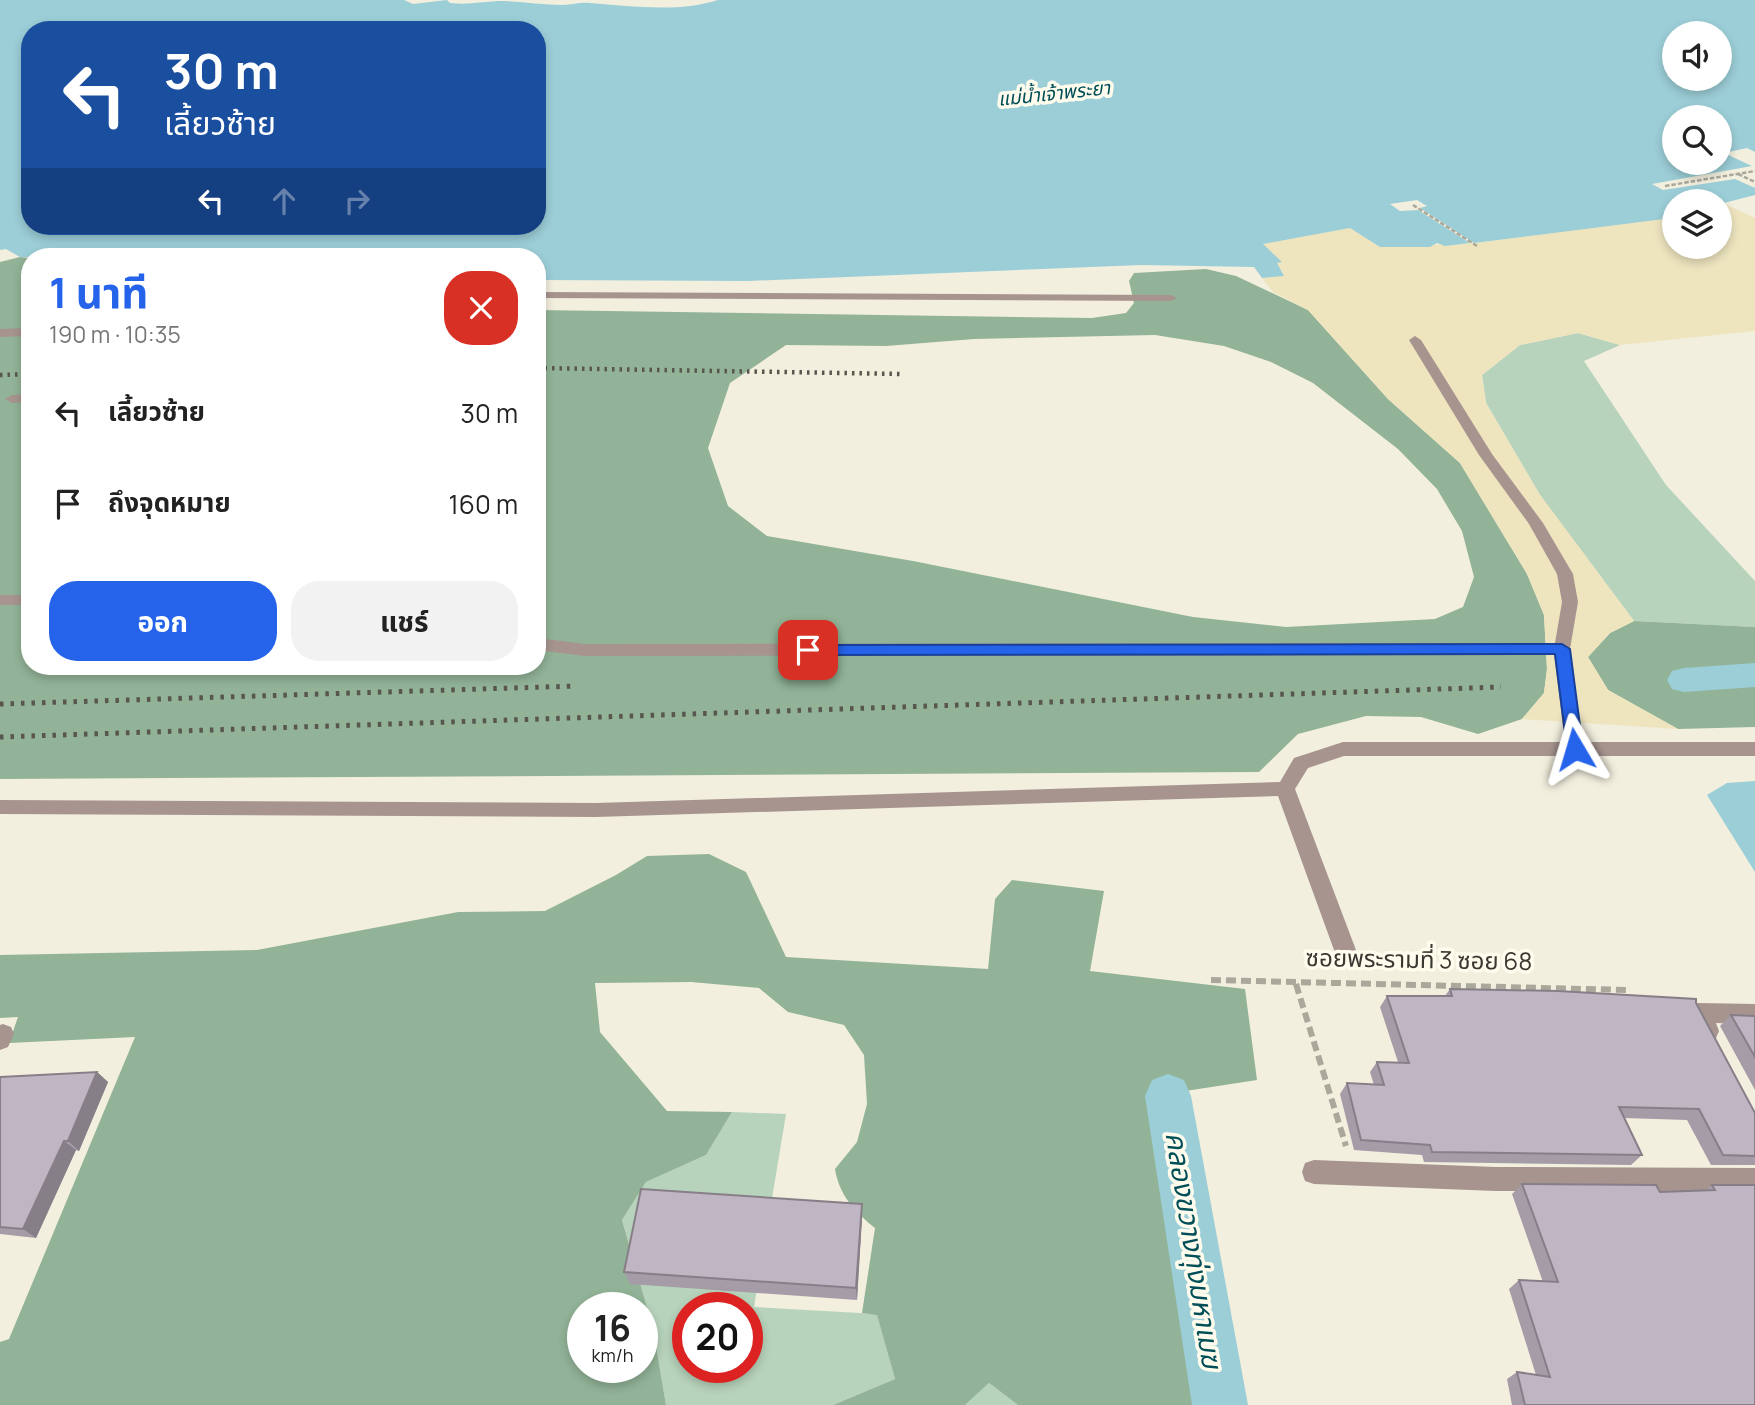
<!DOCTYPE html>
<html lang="th">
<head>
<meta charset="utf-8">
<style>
	:root { --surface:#fff; --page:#f2f2f2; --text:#222; --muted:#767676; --accent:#2563eb }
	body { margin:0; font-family:Manrope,"Noto Sans Thai",sans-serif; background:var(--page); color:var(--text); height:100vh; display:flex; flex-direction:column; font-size:26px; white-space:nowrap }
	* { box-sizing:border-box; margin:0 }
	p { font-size:23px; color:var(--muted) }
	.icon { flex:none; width:38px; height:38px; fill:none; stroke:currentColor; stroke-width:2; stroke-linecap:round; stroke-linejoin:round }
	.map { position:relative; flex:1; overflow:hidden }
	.details { position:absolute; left:21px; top:248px; width:525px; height:427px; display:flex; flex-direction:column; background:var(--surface); border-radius:28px; box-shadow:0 4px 10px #0003 }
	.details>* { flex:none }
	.top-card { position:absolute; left:21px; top:21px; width:525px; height:214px; border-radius:28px; box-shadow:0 4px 10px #0003; background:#1a4fa0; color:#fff; overflow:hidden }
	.controls { position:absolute; left:1662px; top:21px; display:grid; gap:14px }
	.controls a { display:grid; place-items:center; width:70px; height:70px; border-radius:50%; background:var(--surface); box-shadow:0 4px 10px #0003; font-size:35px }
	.speed { position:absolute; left:567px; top:1292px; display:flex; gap:14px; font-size:35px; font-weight:700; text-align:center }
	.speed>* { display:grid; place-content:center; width:91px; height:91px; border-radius:50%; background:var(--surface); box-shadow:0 4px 10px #0003; line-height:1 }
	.speed small { font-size:18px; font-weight:400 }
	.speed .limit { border:10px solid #d22; background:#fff; color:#111 }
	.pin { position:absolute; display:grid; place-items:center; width:60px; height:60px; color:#fff; margin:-30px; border-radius:14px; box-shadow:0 4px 10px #0006 }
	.me { position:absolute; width:77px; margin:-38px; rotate:353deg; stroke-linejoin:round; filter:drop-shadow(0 0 5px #0008) }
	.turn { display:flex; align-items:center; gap:24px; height:147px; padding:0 28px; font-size:32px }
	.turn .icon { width:91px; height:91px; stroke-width:2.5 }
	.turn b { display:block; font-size:49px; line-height:60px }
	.lanes { display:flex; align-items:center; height:66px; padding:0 28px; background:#0003; justify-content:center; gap:35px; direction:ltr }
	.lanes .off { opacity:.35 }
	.round { display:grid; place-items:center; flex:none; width:74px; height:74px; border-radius:28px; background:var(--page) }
	.head { display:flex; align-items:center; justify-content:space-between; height:119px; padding:0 28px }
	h1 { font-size:42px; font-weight:700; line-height:52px; color:var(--accent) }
	.cta { display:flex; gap:14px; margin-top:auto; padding:14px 28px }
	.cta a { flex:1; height:80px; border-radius:28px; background:var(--accent); color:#fff; font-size:28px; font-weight:700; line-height:80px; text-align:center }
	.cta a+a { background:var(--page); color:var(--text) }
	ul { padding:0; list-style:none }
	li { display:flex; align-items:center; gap:21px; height:91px; padding:0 28px }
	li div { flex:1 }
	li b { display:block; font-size:26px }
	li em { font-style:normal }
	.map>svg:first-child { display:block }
	.green { fill:#b7d3bb; fill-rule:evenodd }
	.forest { fill:#92b397; fill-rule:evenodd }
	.sand { fill:#eee5bf }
	.water { fill:#9cced7; fill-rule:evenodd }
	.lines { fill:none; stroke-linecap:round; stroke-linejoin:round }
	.canal { fill:#9cced7; fill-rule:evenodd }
	.path-far1 { stroke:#aaa89b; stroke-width:2.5; stroke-dasharray:4.5 2; stroke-linecap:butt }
	.path { stroke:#aaa89b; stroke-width:6; stroke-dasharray:10 5; stroke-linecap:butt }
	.minor { fill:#a7948f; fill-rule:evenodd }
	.rail-far1 { stroke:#58564e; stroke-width:4.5; stroke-dasharray:2.5 5; stroke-linecap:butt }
	.rail { stroke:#58564e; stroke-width:5; stroke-dasharray:3.5 7; stroke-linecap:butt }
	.wall { fill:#a59ca8 }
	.shaded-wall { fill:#867f88 }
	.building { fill:#c0b5c3; stroke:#867f88; stroke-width:2 }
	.route { fill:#2563eb; stroke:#184099; stroke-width:2 }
	.labels { text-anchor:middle; stroke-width:7; stroke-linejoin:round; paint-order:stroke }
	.far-water-label { font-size:19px; font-style:italic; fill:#004e57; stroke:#fffcee }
	.near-street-label { font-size:24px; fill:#393831; stroke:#fffcee }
	.near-water-label { font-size:28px; font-style:italic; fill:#004e57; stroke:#fffcee }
</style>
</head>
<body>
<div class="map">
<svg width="1755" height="1405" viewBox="0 0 1755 1405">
	<rect width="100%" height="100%" fill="#f2efde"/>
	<g class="green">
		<polygon points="1578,333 1620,345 1584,361 1666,485 1755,581 1755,627 1634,621 1540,495 1486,403 1482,375 1520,345"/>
		<path d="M732,1112l54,2 -32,193 123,7 18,65 -62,26h-167l-13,-77 -31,-108 24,-38 60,-27zM688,1307h59v60h-59z"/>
		<polygon points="989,1383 1018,1405 965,1405"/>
	</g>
	<g class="forest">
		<path d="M20,257l10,1v409h507v-357l555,8 34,-5 8,-10 -5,-22 5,-8 72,-4 30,7 72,34 80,89 72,64 67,111 17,41 3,54 -3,24 -22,26 -44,15 -57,-17 -55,-1 -68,18 -39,38 -1259,7v-517zM1155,335l69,11 47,16 42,21 85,66 39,40 25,42 12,46 -11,30 -28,12 -149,8 -93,-10 -280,-56 -146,-25 -39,-30 -20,-58 22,-65 56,-38 100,1 88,-7z"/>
		<polygon points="1634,621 1755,627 1755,727 1678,729 1608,690 1588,657 1610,633"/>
		<path d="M709,854l37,18 40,85 202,12 7,-70 17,-19 92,11 -14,80 155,18 12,91 -104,16 53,309h-188l-29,-22 -24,22h-132l62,-26 -18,-64 -15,-2 13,-85c-20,-16 -36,-33 -40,-59l22,-27 10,-38 -3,-49 -20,-30 -56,-13 -29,-24 -68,-6 -96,1 5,49 67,79 65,1 -26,43 -60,27 -24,38 31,108 13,77h-666v-63l9,-3 126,-302 -126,6 9,-26 -18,1v-63l257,-5 201,-38 87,-1 71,-36 31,-19zM583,1307h59v60h-59z"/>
	</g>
	<polygon class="sand" points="1723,203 1755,218 1755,331 1620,345 1578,333 1520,345 1482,375 1486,403 1540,495 1634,621 1610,633 1588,657 1608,690 1678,729 1522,719 1544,693 1547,669 1544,615 1527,574 1460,463 1388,399 1308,310 1273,292 1262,278 1284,275 1262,244 1350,228 1380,247 1475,243 1675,216 1675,247 1720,247 1720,204"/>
	<g class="water">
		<path d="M0,0h404l9,4 34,-4 3,3c17,2 32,-1 48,-2 22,0 43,4 65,4 9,0 18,-3 27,-2 42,3 86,10 128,-3h1037v152l-8,-4 -23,5 28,13 -100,18 11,6 72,-11 20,9v7l-35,9v-3h-45v15l-11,3 -190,24 -54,-35 7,-2 -10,-6 -27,4 10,7 18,-1 52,33 -25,3 -8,-3 -7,4h-50l-30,-19 -87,16 19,18 -5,1 7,13 -22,2 -8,-11 -113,-2 -393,16 -211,-1v-23h-517l-14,-8 -6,1zM30,30h507v196h-507zM1675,33h45v46h-45zM1675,117h45v46h-45z"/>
		<polygon points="1755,781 1755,872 1707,795 1727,783"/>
	</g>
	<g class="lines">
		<g class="canal">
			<polygon points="1755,663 1755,687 1684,692 1672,689 1667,680 1672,671 1684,668"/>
			<polygon points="1168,1074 1184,1080 1191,1096 1248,1405 1192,1405 1145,1096 1152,1080"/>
		</g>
		<g class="path-far1">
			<polyline points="1738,174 1755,182"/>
			<polyline points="1665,186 1755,171"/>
			<polyline points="1413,205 1477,246"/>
		</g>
		<g class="path">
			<polyline points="1211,980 1627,990"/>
			<polyline points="1296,984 1346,1146"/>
		</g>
		<g class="minor">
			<polygon points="537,292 1171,295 1177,298 1171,301 537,298"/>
			<polygon points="30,328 30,336 0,337 0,329"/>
			<polygon points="1415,336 1421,340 1492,454 1543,523 1573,574 1578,602 1570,649 1583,742 1755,742 1755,756 1344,756 1308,768 1295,789 1356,950 1352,956 1345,959 1338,956 1334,950 1278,796 596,817 0,814 0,800 596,803 1280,782 1294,758 1343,742 1565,742 1554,655 585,656 537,650 537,638 585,644 1555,643 1562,602 1557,574 1529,524 1479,455 1409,340"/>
			<polygon points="30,394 30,402 12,403 5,399 12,395"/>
			<rect x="0" y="595" width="30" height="10"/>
			<polygon points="1698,1003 1755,1004 1755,1024 1716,1023 1719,1031 1716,1038 1708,1041 1700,1038 1687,1013 1690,1006"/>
			<polygon points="3,1024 11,1027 14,1034 8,1047 0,1050 0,1025"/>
			<polygon points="1314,1160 1496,1167 1755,1168 1755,1192 1496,1191 1314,1184 1305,1181 1302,1172 1305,1163"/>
		</g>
		<g class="rail-far1">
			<polyline points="537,368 901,374"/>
			<polyline points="0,375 30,374"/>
		</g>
		<g class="rail">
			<polyline points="0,704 577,686"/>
			<polyline points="0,737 1501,687"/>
		</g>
	</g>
	<g class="wall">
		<polygon points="1450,989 1696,1003 1755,1113 1755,1165 1711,1165 1687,1120 1624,1118 1642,1155 1631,1165 1424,1162 1422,1155 1354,1150 1340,1094 1347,1083 1374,1085 1370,1072 1377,1062 1398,1062 1380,1007 1387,996 1445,996"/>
		<polygon points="1731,1015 1755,1016 1755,1090 1720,1026"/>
		<polygon points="97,1072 108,1082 79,1151 76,1150 36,1238 0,1234 0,1077"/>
		<polygon points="1522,1184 1660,1192 1705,1191 1712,1185 1755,1185 1755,1405 1512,1405 1507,1379 1517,1372 1536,1375 1509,1289 1519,1280 1543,1282 1512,1194"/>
		<polygon points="862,1204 862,1217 857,1300 630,1284 624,1272"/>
	</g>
	<g class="shaded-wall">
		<polygon points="97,1072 108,1082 79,1151 68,1141"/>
		<polygon points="64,1141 76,1150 36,1238 23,1229"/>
		<polygon points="862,1204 862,1217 857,1300 856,1288"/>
	</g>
	<g class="building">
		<polygon points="1450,989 1558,991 1696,999 1696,1003 1755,1113 1755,1156 1723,1155 1699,1109 1619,1107 1642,1155 1432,1152 1430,1145 1361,1140 1347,1083 1384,1085 1377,1062 1409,1063 1387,996 1452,996"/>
		<polygon points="1731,1015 1755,1016 1755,1057"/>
		<polygon points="97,1072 68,1141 64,1141 23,1229 0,1227 0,1077"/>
		<polygon points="1522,1184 1656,1185 1660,1192 1715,1190 1712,1185 1755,1185 1755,1405 1525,1405 1517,1372 1550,1377 1519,1280 1558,1282"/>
		<polygon points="641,1189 862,1204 856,1288 624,1272"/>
	</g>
	<polygon class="route" points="1562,644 1570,649 1583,749 1575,756 1567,749 1555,654 808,655 801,650 808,645"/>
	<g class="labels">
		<g class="far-water-label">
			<text transform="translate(1054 93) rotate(-6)" y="7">แม่น้ำเจ้าพระยา</text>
		</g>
		<g class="near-street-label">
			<text transform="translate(1419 960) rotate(1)" y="8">ซอยพระรามที่ 3 ซอย 68</text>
		</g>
		<g class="near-water-label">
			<text transform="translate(1194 1250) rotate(81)" y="10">คลองขวางทุ่งมหาเมฆ</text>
		</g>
	</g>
</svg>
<div class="controls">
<a><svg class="icon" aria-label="sound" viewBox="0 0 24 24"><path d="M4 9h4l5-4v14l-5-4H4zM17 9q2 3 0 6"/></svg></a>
<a><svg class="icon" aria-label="search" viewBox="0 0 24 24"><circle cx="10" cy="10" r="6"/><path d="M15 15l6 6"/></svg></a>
<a><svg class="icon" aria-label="layers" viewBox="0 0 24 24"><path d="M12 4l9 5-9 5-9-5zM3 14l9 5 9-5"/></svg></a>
</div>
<div class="speed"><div>16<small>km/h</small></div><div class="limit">20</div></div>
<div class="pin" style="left:808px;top:650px;background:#d93025"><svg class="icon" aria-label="arrive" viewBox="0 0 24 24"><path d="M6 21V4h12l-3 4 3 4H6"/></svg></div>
<svg class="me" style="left:1575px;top:749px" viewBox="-20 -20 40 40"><path d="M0-17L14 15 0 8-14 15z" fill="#2563eb" stroke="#fff" stroke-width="4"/></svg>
<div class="top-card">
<div class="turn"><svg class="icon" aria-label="left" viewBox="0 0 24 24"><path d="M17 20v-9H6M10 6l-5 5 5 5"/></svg><div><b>30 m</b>เลี้ยวซ้าย</div></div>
<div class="lanes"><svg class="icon" aria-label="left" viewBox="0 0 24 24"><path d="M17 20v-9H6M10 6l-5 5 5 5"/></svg><svg class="icon off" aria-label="ahead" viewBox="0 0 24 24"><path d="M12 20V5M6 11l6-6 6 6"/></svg><svg class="icon off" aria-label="right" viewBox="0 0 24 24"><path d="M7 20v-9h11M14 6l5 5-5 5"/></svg></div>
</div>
<section class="details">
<div class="head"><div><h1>1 นาที</h1><p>190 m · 10:35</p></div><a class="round" style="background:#d93025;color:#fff"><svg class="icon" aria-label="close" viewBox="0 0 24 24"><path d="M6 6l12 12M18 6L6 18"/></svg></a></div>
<ul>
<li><svg class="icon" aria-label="left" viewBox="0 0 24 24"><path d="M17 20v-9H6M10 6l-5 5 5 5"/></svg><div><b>เลี้ยวซ้าย</b></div><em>30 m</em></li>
<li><svg class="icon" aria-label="arrive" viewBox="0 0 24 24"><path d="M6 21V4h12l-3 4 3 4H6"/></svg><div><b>ถึงจุดหมาย</b></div><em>160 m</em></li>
</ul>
<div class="cta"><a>ออก</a><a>แชร์</a></div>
</section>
</div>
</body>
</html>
